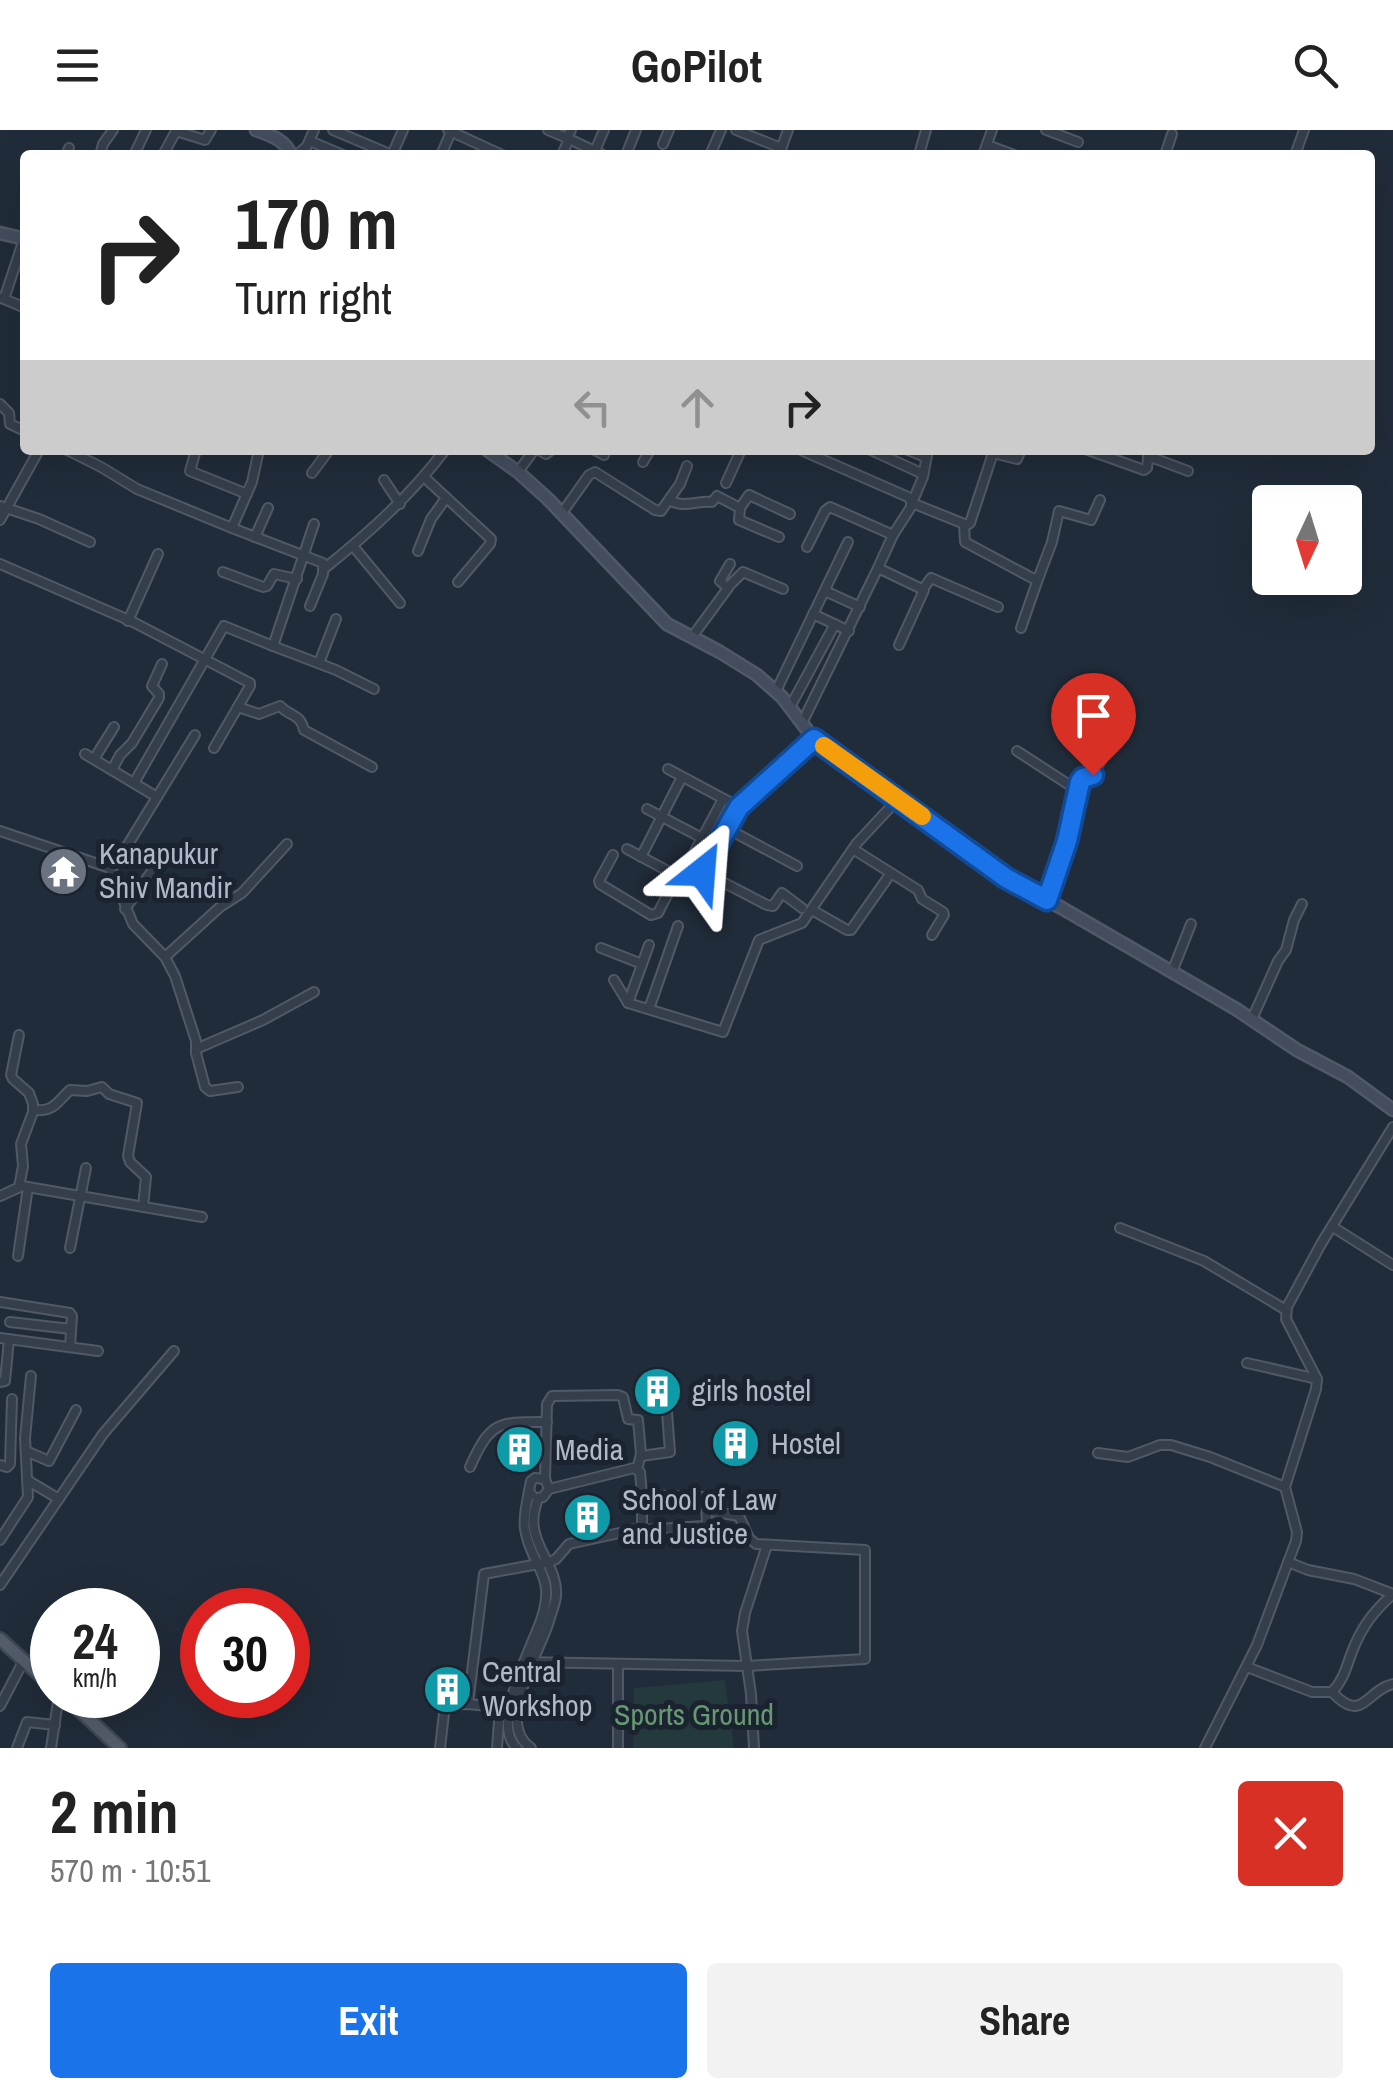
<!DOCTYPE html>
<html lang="en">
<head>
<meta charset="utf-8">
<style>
	:root { --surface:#fff; --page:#f2f2f2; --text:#222; --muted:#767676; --accent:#1a73e8 }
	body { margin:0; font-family:"Archivo Narrow",sans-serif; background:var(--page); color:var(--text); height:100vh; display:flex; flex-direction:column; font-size:38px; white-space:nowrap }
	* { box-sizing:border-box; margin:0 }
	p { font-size:32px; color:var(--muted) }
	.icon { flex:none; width:55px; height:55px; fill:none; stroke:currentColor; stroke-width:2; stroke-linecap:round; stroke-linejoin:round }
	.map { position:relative; height:1618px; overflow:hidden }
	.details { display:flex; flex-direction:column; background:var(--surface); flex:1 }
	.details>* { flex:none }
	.top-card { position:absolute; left:20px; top:20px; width:1355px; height:305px; border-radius:10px; box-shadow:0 10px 40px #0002; background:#fff; color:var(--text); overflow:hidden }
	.needle { width:65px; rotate:184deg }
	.fabs { position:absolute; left:1252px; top:355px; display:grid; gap:20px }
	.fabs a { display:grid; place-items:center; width:110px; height:110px; border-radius:10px; background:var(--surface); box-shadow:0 10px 40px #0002; font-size:50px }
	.speed { position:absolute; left:30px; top:1458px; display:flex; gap:20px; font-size:50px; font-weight:700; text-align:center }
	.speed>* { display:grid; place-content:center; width:130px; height:130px; border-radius:50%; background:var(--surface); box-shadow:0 10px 40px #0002; line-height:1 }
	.speed small { font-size:25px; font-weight:400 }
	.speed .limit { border:15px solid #d22; background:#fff; color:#111 }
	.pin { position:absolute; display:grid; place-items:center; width:85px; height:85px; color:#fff; margin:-102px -42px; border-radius:50% 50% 50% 0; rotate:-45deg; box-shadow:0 0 10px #0007 }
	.pin .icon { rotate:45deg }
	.me { position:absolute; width:110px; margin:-55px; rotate:28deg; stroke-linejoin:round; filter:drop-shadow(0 0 8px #0008) }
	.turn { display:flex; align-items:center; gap:35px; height:210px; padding:0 50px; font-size:45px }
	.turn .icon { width:130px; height:130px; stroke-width:2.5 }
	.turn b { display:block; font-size:70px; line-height:85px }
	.lanes { display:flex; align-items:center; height:95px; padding:0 50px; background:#0003; justify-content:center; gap:50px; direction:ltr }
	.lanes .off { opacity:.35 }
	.round { display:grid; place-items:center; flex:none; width:105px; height:105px; border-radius:10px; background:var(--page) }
	.head { display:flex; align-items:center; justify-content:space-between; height:170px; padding:0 50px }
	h1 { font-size:60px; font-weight:700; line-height:75px }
	.button { display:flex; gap:20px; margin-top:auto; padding:20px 50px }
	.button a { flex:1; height:115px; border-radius:10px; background:var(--accent); color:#fff; font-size:40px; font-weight:700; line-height:115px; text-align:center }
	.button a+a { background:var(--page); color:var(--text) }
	header { display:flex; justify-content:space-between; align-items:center; height:130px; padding:0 50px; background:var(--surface); font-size:45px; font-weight:700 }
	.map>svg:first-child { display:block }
	.green { fill:#23393c }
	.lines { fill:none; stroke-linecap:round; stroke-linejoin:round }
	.street-casing { stroke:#505965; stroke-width:12 }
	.secondary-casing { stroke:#505965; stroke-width:15 }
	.primary-casing { stroke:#3e4754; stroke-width:16 }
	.street { stroke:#353e4b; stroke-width:8 }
	.secondary { stroke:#434d5e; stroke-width:10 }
	.primary { stroke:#535d6b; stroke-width:11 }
	.route-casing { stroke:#114b97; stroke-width:25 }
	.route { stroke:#1a73e8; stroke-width:18 }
	.slow { stroke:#f59e0b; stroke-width:18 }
	.labels { text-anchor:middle; stroke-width:10; stroke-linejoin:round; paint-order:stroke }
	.poi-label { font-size:30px; fill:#b0b9c7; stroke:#1a232f; text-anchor:start }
	.park-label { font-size:30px; fill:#669872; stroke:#1a232f }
</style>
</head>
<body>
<header><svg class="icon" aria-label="menu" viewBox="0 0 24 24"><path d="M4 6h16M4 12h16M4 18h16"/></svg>GoPilot<svg class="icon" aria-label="search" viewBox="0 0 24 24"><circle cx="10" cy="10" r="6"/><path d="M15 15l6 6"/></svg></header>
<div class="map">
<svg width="1393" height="1618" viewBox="0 0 1393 1618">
	<rect width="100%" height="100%" fill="#212c3a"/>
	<polygon class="green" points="725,1550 734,1618 633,1618 634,1558"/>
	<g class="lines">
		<defs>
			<g id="street">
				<polyline points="333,0 392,25"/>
				<polyline points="448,0 502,25"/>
				<polyline points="548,0 567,8 571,0"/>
				<polyline points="736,0 781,18"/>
				<polyline points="1046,0 1078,12"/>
				<polyline points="567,8 603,25"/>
				<polyline points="310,11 343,25"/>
				<polyline points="663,14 669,0"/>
				<polyline points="987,15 1014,25"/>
				<polyline points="595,21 604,0"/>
				<polyline points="66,25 69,18"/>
				<polyline points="100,25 103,14 113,0"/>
				<polyline points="134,25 146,0"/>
				<polyline points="163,25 176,1 205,10 211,0"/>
				<polyline points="297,25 307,16 314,0"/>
				<polyline points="392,25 403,0"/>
				<polyline points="441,25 451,2"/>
				<polyline points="562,25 569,9"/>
				<polyline points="626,25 636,0"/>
				<polyline points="710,25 721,0"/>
				<polyline points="779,25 788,0"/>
				<polyline points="923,25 920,21 926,0"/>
				<polyline points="983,25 992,0"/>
				<polyline points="1165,25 1172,4"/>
				<polyline points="1295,25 1304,0"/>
				<polyline points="2,168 25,178"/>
				<polyline points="4,169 24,109"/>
				<polyline points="0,274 9,283 10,294 25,301"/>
				<polyline points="67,320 101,337 137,359 232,398 252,352 259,320"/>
				<polyline points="196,320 190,341 247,364"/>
				<polyline points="539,320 546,324 551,320"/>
				<polyline points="595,320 604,325"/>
				<polyline points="871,320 923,344"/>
				<polyline points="908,320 925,327"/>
				<polyline points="928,320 923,347 912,373 967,395 970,393 994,320"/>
				<polyline points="1088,320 1144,340 1147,338 1149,320"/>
				<polyline points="803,321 908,367 911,370 911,377 893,405"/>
				<polyline points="993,323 1017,329 1021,320"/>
				<polyline points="1148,326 1188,341"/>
				<polyline points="643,332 650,320"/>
				<polyline points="518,342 534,320"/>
				<polyline points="312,343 329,320"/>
				<polyline points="424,347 491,409 490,414 458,452"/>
				<polyline points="384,350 400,374"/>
				<polyline points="726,353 741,320"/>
				<path d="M669,370c16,9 28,0 43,2l5,-6 23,12 9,-13 41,19"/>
				<polyline points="0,376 39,389 90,412"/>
				<polyline points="740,378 739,390 779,407"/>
				<polyline points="562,383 589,345 595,342 655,380 661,381 680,354 687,336"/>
				<polyline points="0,390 39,320"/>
				<polyline points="314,394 273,516 336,540 374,559"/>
				<polyline points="964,395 965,412 1032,448 1038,449 1052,412 1059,381 1091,390 1100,370"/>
				<polyline points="232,398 323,433 323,444 310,476"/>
				<polyline points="255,407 268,378"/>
				<polyline points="353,416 400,473"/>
				<polyline points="807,417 825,381 830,377 893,405 878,438 924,460 899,515"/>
				<polyline points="418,421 431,389 446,368"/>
				<polyline points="0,434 133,492 250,553 250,556 214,618"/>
				<path d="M325,438c45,-36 85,-72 120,-118"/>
				<polyline points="223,442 263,457 267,456 274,444 297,449"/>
				<polyline points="728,457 743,442 783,459"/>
				<polyline points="923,459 931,448 998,477"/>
				<polyline points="825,461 860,477"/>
				<polyline points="813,484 849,501"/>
				<polyline points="128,491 158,424"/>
				<polyline points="1021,498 1038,449"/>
				<polyline points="692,507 728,458 720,451 730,434"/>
				<polyline points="319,533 336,489"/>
				<polyline points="776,561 848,412"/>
				<path d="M238,577l21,7 21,-8c10,11 20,7 24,24l68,37"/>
				<polyline points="790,577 835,494"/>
				<polyline points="802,593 878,438"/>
				<polyline points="1017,621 1077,660"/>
				<polyline points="85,624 157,667"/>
				<polyline points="94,629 114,597"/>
				<polyline points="668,639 739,677 814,609"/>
				<polyline points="112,640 120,625 132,613 159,568 159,564 152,556 162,534"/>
				<polyline points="134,653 224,496 273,516"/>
				<polyline points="723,669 688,734 767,775 773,776 782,763 802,778"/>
				<polyline points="647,679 702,708"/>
				<polyline points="0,701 110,738 116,734 195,605"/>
				<polyline points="627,719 677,746"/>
				<polyline points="853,719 918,760 922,769 943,782 944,785 932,805"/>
				<polyline points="613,725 599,751 600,754 651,785 658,783 679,742 688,734"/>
				<polyline points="641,727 682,647"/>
				<polyline points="110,738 133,794 165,827 175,846 196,911 196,923 205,957 210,961 238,957"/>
				<polyline points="703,742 726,698 797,736"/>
				<polyline points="1047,771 1066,713 1080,652 1083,647 1093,645 1104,625"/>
				<polyline points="125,779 152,741"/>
				<polyline points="812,780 847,800 851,800 891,743"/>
				<polyline points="601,818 642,834"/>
				<polyline points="165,827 220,777 242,763 287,714"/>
				<polyline points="1172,842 1191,794"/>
				<polyline points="614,850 628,873 723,902 759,810 802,793 857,713 898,669"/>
				<polyline points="628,873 649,815"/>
				<polyline points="649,879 678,796"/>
				<polyline points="1252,889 1278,831 1286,820 1294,790 1302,774"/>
				<polyline points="196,919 263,890 314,862"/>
				<path d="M33,980c21,2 23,-7 37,-20l17,1 15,-4 7,7 28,9 -9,53 2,6 16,15 -3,30"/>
				<polyline points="19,1057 23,1036 21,1014 33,982 33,974 29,963 13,949 11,945 19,905"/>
				<polyline points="0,1066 22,1056 202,1087"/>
				<polyline points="1333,1097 1393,1135"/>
				<polyline points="1120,1098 1204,1131 1286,1180"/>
				<polyline points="70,1118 86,1038"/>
				<polyline points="18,1126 28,1057"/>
				<polyline points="0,1172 70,1183 72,1186 70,1217"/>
				<polyline points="10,1192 71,1199"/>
				<polyline points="0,1208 98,1221"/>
				<polyline points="1247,1233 1317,1249"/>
				<polyline points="0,1252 5,1251 9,1209"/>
				<polyline points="26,1321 49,1331 76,1280"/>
				<polyline points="1098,1323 1128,1327 1160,1315 1171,1315 1210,1327 1285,1357"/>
				<polyline points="641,1326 670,1322 666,1269"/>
				<polyline points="0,1335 7,1337 10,1334 12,1269"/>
				<path d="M470,1337c21,-47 29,-45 77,-45"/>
				<polyline points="27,1350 59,1369"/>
				<polyline points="532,1365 529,1361 531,1351 535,1348 545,1349"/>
				<polyline points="642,1400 705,1396 707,1393 706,1374"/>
				<polyline points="0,1410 28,1367 25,1308 31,1246"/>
				<polyline points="0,1455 103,1304 174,1221"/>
				<polyline points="524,1532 746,1536 865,1529 865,1420 756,1414 749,1408 739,1386 715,1382 704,1367 642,1365 640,1342 634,1338 549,1359"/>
				<polyline points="618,1535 618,1618"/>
				<path d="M1247,1537l65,25h20c13,-13 15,-29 22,-45 9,-22 21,-37 39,-53l-39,-15 -46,-9 -20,-8"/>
				<path d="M1332,1562c31,33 34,-2 61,-8"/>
				<polyline points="468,1574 484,1444 549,1432 556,1429 569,1414 624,1402 629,1399 642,1400 642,1365"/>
				<polyline points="0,1576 24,1530"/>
				<polyline points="17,1618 27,1592 55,1595"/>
				<polyline points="51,1618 59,1565"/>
				<polyline points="440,1618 445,1575 468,1574 509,1578"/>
				<polyline points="497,1618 500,1578"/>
				<path d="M517,1618c-28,-24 16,-102 25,-131 14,-43 -11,-50 -17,-88 -2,-12 2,-26 4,-38"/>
				<path d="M531,1618c-38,-26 11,-98 19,-130 2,-7 6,-16 6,-23 2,-25 -19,-43 -22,-67 -2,-10 1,-20 4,-30l5,-1 6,-8 -4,-10 2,-75 5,-8 66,-1 5,2 5,22 10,1 3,34 -4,16"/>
				<polyline points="754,1618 751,1564 742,1501 745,1483 767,1415"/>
				<polyline points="1205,1618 1257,1515 1296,1411 1297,1402 1285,1357 1316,1259 1317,1249 1286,1189 1287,1177 1321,1114 1393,997"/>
			</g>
			<g id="secondary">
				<path d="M256,0c14,5 30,10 35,25"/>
				<polyline points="0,103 25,109"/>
				<polyline points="487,320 518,342 548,369 667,494 720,522 757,545 782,567 814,609 838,628 1005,748 1060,777 1236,879 1297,920 1348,947 1393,980"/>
			</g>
			<g id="primary">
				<polyline points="0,1509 52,1556"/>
				<polyline points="63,1565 120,1618"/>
			</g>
		</defs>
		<use href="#street" class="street-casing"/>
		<use href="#secondary" class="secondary-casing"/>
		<use href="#primary" class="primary-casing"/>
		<use href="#street" class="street"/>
		<use href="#secondary" class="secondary"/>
		<use href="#primary" class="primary"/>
	</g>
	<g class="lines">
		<defs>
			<polyline id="route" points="702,742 739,677 814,609 1006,748 1047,770 1067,711 1080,652 1083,648 1093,645"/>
		</defs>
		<use href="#route" class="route-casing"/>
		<use href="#route" class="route"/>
		<polyline class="slow" points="824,616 922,686"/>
	</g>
	<defs>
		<symbol id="temple-disc" viewBox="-11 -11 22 22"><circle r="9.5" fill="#6b7280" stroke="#1a232f"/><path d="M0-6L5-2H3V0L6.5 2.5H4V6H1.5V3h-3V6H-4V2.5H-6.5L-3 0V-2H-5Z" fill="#fff"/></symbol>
		<symbol id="building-disc" viewBox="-11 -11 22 22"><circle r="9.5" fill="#0f9aa8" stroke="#1a232f"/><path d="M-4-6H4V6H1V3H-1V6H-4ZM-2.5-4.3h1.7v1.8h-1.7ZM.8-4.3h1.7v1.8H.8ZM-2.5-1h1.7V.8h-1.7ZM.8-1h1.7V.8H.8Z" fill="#fff"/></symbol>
	</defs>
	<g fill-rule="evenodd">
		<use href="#temple-disc" x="36" y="714" width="55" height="55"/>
		<use href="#building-disc" x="630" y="1234" width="55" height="55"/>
		<use href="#building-disc" x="708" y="1286" width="55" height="55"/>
		<use href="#building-disc" x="492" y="1292" width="55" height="55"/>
		<use href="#building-disc" x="560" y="1360" width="55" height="55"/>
		<use href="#building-disc" x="420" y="1532" width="55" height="55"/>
	</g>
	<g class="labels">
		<g class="poi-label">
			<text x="99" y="734">Kanapukur<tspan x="99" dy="34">Shiv Mandir</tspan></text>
			<text x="692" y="1271">girls hostel</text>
			<text x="771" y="1324">Hostel</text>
			<text x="555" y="1330">Media</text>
			<text x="622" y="1380">School of Law<tspan x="622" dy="34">and Justice</tspan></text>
			<text x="482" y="1552">Central<tspan x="482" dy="34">Workshop</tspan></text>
		</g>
		<g class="park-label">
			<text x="694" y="1595">Sports Ground</text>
		</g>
	</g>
</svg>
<div class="fabs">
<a><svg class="needle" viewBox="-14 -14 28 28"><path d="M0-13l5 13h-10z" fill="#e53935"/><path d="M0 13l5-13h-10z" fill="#767676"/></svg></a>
</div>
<div class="speed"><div>24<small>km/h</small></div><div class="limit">30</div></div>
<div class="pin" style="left:1093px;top:645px;background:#d93025"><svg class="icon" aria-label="arrive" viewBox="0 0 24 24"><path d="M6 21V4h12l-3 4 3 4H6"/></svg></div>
<svg class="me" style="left:702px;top:742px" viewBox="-20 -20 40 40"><path d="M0-17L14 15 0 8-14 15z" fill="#1a73e8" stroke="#fff" stroke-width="4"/></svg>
<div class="top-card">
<div class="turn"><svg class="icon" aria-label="right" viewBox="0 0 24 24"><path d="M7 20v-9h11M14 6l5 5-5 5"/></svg><div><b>170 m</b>Turn right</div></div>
<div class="lanes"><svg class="icon off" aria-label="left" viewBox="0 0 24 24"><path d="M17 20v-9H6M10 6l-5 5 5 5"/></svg><svg class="icon off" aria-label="ahead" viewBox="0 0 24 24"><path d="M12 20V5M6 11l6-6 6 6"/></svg><svg class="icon" aria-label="right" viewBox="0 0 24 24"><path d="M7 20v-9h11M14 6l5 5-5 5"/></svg></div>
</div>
</div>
<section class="details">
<div class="head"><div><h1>2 min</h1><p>570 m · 10:51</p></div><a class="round" style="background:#d93025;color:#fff"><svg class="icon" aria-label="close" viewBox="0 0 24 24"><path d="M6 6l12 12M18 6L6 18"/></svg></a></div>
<div class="button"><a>Exit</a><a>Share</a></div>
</section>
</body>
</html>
